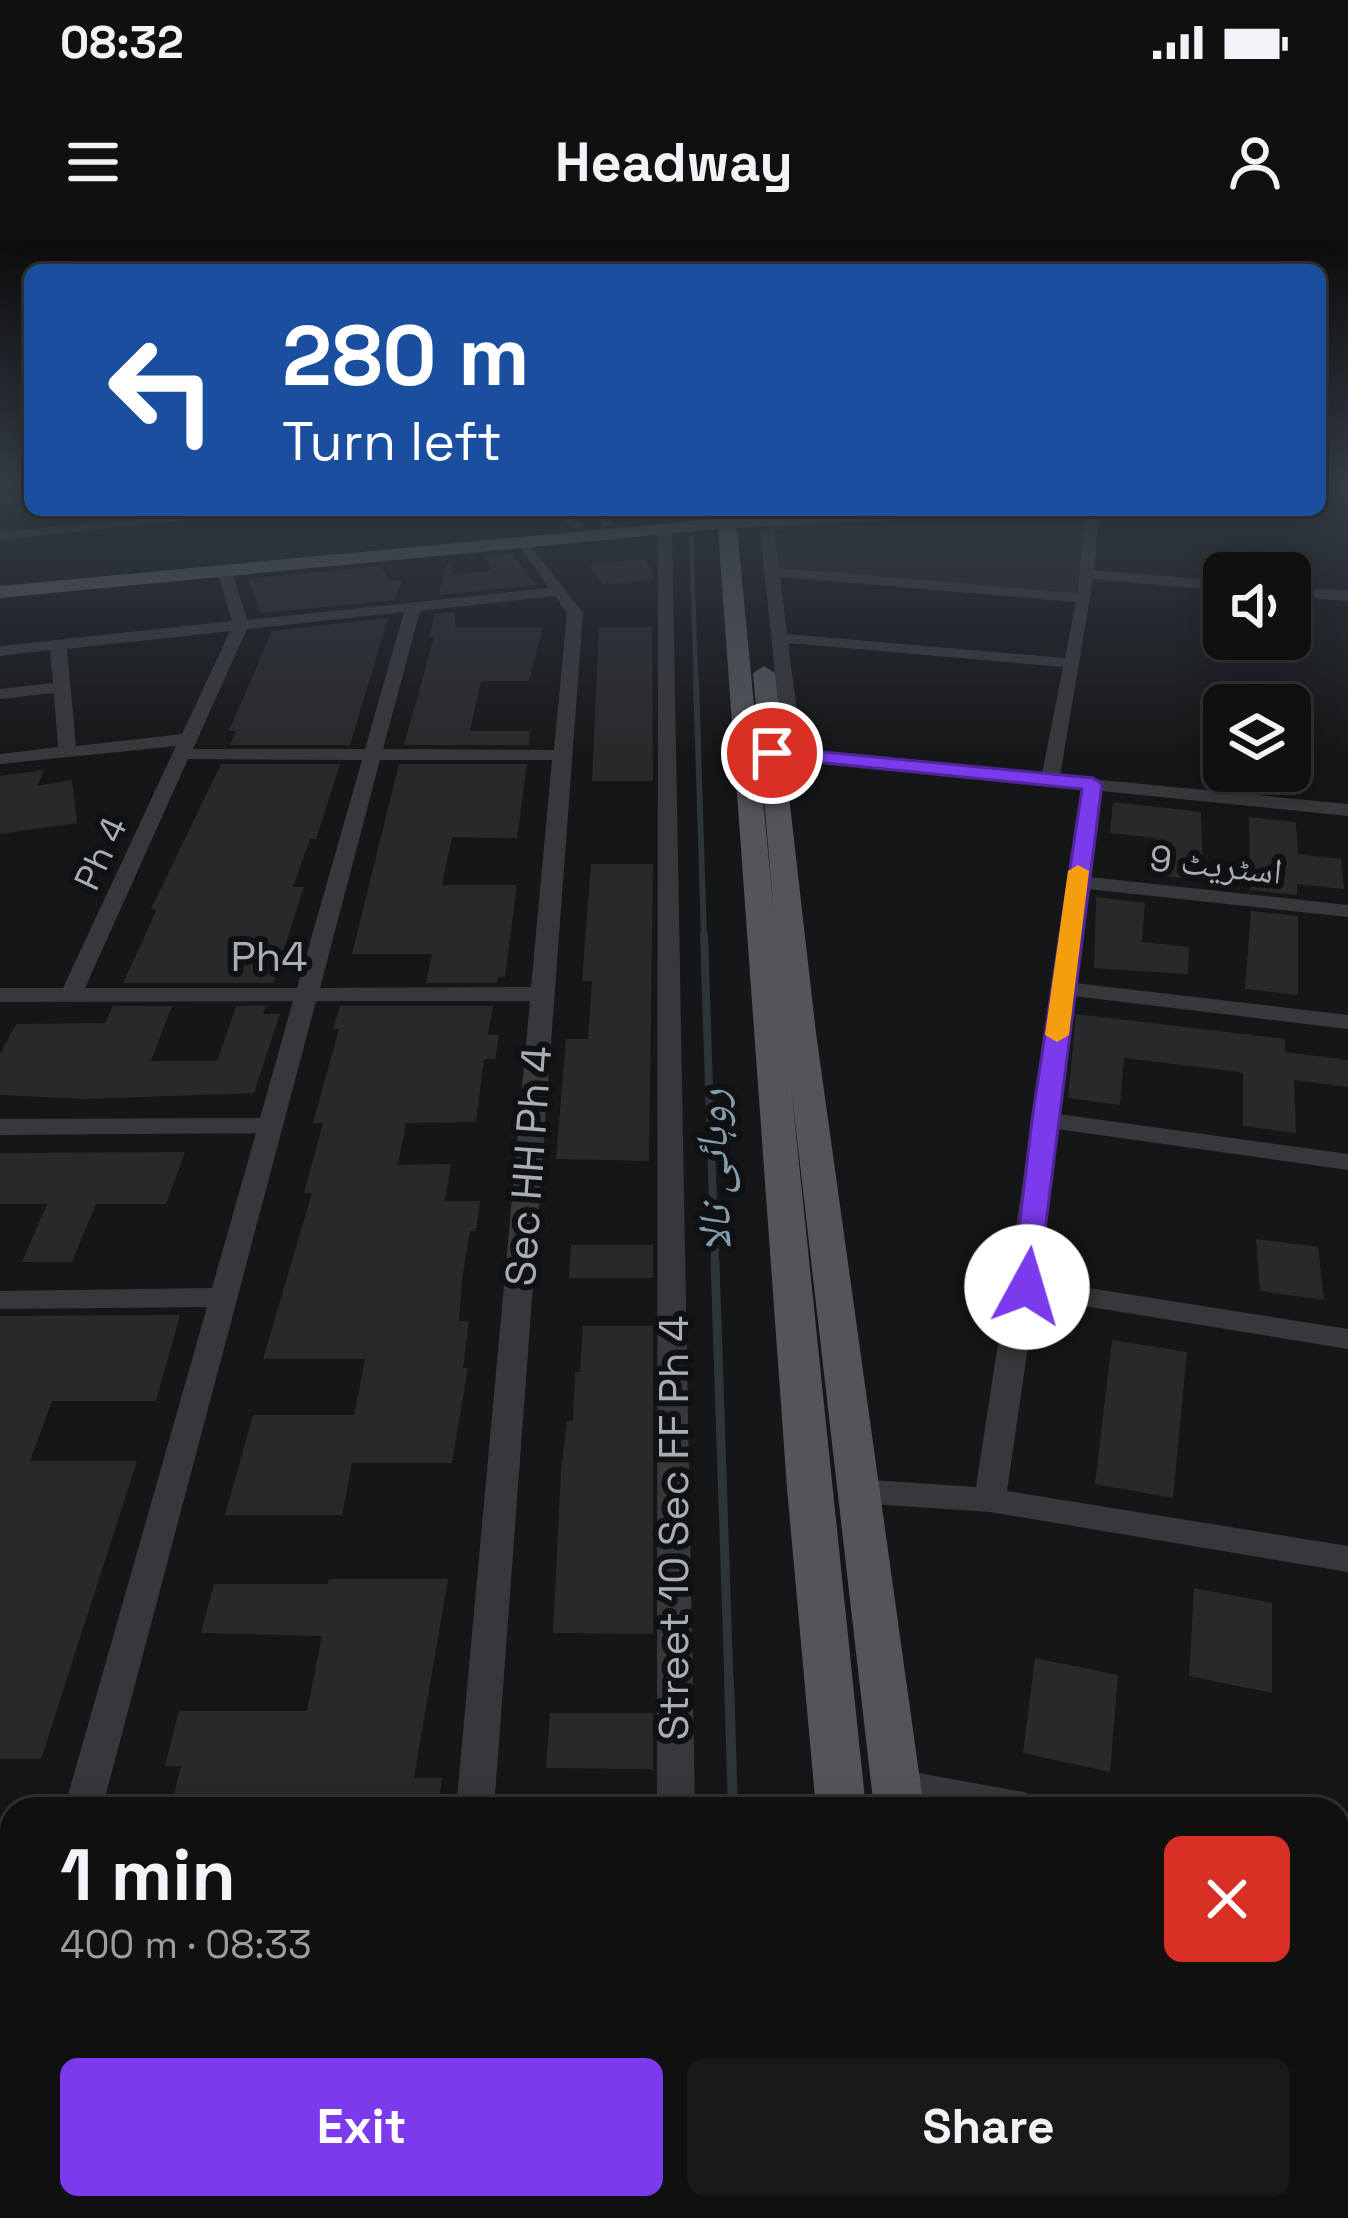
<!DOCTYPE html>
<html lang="en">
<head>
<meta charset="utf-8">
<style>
	:root { --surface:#101011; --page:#19191a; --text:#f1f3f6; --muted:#9c9d9f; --line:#303031; --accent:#7c3aed }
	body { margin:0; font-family:"Space Grotesk","Noto Naskh Arabic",sans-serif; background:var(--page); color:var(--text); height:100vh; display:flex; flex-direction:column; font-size:45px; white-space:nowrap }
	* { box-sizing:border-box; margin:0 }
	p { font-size:39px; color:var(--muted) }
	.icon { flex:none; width:66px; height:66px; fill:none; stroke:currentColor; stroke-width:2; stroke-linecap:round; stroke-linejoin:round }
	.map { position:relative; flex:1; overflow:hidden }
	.side { position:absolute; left:0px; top:1557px; width:1350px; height:423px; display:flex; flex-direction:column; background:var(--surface); border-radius:36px 36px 0 0; box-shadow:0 6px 30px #0003,0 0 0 3px var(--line) }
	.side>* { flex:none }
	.guide { position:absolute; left:24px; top:24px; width:1302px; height:252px; border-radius:18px; box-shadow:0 6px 30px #0003,0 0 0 3px var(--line); background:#1a4fa0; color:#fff; overflow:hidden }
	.buttons { position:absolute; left:1203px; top:312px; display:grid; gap:24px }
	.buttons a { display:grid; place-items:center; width:108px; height:108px; border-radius:18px; background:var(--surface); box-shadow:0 6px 30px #0003,0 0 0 3px var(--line); font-size:60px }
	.pin { position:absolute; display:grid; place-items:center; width:102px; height:102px; color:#fff; margin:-51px; border:6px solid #fff; border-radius:50%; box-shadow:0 3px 12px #0007 }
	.me { position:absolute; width:132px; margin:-66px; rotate:6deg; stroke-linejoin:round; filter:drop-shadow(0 0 9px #0008) }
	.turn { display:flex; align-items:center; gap:42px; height:252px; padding:0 60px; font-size:54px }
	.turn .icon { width:156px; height:156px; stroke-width:2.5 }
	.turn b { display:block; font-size:84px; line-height:102px }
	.round { display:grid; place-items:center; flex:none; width:126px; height:126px; border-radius:18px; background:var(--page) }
	.head { display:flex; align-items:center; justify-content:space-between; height:204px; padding:0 60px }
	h1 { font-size:72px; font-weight:700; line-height:90px }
	.primary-button { display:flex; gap:24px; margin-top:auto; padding:24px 60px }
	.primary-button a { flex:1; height:138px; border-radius:18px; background:var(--accent); color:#fff; font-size:48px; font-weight:700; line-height:138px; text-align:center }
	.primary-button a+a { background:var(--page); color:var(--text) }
	.status { display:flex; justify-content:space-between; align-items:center; height:84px; padding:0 60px; background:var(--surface); direction:ltr }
	.status svg { height:33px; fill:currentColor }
	header { display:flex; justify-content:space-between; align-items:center; height:156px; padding:0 60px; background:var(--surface); font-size:54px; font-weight:700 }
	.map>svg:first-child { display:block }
	.built { fill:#222224 }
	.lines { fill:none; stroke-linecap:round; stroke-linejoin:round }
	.stream-far4 { stroke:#2d3539; stroke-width:4.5 }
	.stream-far3 { stroke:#2d3539; stroke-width:6 }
	.stream-far2 { stroke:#2d3539; stroke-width:8 }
	.stream-far1 { stroke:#2d3539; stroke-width:9 }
	.stream { stroke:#2d3539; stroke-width:10 }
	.building { fill:#28292b }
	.minor { fill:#37383b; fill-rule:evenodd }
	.major { fill:#53555a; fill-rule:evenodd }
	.route { fill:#7c3aed; stroke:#51269a; stroke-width:3 }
	.slow { fill:#f59e0b }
	.labels { text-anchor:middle; stroke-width:12; stroke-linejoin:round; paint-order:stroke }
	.far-street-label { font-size:36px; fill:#a9aeb6; stroke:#101112 }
	.street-label { font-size:42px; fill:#a9aeb6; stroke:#101112 }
	.water-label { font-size:45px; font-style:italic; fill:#849ead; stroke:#101112 }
</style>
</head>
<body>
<div class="status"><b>08:32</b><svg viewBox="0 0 49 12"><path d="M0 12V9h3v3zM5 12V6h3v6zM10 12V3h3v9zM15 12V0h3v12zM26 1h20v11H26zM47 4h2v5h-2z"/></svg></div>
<header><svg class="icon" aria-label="menu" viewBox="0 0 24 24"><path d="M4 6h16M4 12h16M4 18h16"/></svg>Headway<svg class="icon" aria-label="person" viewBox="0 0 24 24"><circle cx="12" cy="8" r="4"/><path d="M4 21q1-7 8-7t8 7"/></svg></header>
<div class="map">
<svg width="1348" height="1978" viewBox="0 0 1348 1978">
	<rect width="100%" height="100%" fill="#151617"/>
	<polygon class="built" points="993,270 1088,270 1075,356 772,331 772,289"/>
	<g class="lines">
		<polyline class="stream-far4" points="691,292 696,442"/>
		<polyline class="stream-far3" points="696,439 704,698"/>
		<polyline class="stream-far2" points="704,695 715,1025"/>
		<polyline class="stream-far1" points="715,1022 729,1444"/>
		<g class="stream">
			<polyline points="729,1441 733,1569"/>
			<polyline points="756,1968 757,1978"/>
		</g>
	</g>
	<g class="building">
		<polygon points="512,313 536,345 439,355 447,324 452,325 453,335 493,330 483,316"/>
		<polygon points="644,319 653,330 653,340 603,345 589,324"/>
		<polygon points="381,326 390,341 402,340 395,360 261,373 248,339"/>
		<polygon points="455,372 455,387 543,387 529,441 481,441 470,491 530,491 529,505 404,505 434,397 429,397 435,374"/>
		<polygon points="388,378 350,505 230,505 236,491 229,491 272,391"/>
		<polygon points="599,387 652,387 653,541 592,541"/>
		<polygon points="221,524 340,524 316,599 310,599 293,647 304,647 273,743 123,743 157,669 151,669"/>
		<polygon points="399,524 527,524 517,598 452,597 442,645 517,645 505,737 498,737 497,743 426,743 432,714 352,714"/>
		<polygon points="44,530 37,546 72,540 77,583 0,594 0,536"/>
		<polygon points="1113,562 1201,572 1203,640 1153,635 1156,598 1110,593"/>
		<polygon points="1249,577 1296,582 1298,614 1341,619 1344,649 1297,644 1297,655 1250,650"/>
		<polygon points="591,624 653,624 649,921 556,919 566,799 588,799 592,741 582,741"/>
		<polygon points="1096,657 1145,663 1142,702 1189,707 1188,734 1094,728"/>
		<polygon points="1251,671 1298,676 1298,755 1245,749"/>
		<polygon points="113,766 172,766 151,821 217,821 236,766 266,766 263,774 280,774 254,853 84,859 0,855 0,815 16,784 105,783"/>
		<polygon points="340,766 493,766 488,795 499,795 495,819 484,819 476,882 406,883 398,925 451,924 445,961 480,961 476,991 470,991 462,1040 459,1081 469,1081 463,1128 468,1128 452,1223 352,1223 342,1275 225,1275 253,1175 354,1175 365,1119 263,1119 312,953 304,953 323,883 313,883 339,789 333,789"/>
		<polygon points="1076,774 1285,799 1285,812 1348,820 1348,847 1294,840 1296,893 1243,886 1243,833 1224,830 1124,818 1120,865 1068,858"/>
		<polygon points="185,912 166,964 96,964 72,1022 22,1022 47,964 0,964 0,913"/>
		<polygon points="1256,999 1318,1007 1324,1060 1260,1051"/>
		<polygon points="571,1005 653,1005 653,1038 569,1038"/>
		<polygon points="180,1075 156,1161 52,1161 30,1221 137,1221 41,1519 0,1519 0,1076"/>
		<polygon points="583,1086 653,1086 653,1394 553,1393 561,1231 567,1181 573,1181 575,1132 580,1132"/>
		<polygon points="1112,1100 1187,1112 1173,1258 1095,1244"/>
		<polygon points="329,1339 448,1339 414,1538 442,1538 438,1569 170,1569 181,1526 165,1526 179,1471 307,1471 322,1396 201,1393 214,1344 328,1344"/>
		<polygon points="1194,1348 1272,1363 1272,1453 1189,1436"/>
		<polygon points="1035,1418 1118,1435 1110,1532 1023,1513"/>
		<polygon points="550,1473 653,1473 653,1529 546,1528"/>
	</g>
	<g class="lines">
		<g class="minor">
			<polygon points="30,254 30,262 0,265 0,257"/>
			<polygon points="230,270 280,270 0,300 0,292"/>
			<polygon points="555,270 570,270 584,286 572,289"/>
			<polygon points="596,270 610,270 613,286 603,286"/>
			<path d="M920,270h69l-7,4 -193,13 -15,4 5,37 298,25 9,-83h14l-6,60 130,11v10l-131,-12 -33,197 288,28v12l-247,-25 -12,86 259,28v12l-261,-28 -12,94 273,32v14l-275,-33 -15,118 290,40v16l-291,-41 -19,151 310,49v20l-313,-51 -28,193 341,55v26l-358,-60 -134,-9 -11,-4 -5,-8 5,-8 11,-4 120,8 107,-698 -311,-31 -9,-5 9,-5 11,1 -23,-220 28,-10zM780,337l296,25 -11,56 -278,-24zM788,403l275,24 -21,107 -240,-24z"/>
			<polygon points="665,283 672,287 695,1569 657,1569 658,287"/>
			<path d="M523,297l60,76 -89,1196h-38l74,-808h-214l-214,808h-38l143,-502 -207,2v-18l212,-3 44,-155 -256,2v-16l260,-1 33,-117 -293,1v-14h63l113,-242 -176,18v-10l58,-7 -4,-54 -54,6v-10l53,-6 -3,-33 -50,6v-10l232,-25 -15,-52 7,-4 7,4 16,51 302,-32 -33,-47zM555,356l12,17 -13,137 -171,-1 37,-138zM404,372l-39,137h-172l54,-120zM230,391l-48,103 -106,12 -9,-97zM188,519l174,1 -65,228h-212zM380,520h172l-21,227 -211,1z"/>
			<polygon points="1290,346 1348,351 1348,361 1290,356"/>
			<path d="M896,1529l128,23 13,5 6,12c-53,0 -109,6 -160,-13l-6,-11 6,-11z"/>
			<polygon points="1338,1610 1348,1612 1348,1648 1338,1646"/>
			<rect x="0" y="1624" width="12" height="36"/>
			<polygon points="420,1968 466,1968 465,1978 419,1978"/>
			<rect x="656" y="1968" width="46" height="10"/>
		</g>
		<g class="major">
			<polygon points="748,270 777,270 773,274 935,270 926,275 737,288 774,674 753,433 764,426 775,433 816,793 924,1569 874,1569 791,846 866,1569 816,1569 787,1248 718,289 0,358 0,346 722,278"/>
			<polygon points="851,1968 911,1968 912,1978 852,1978"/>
			<polygon points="920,1968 980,1968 982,1978 922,1978"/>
		</g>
	</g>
	<linearGradient id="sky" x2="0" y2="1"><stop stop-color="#0c0c0d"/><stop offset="0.47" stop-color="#353c47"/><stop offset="1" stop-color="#353c47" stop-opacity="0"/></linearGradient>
	<rect width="1348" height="518" fill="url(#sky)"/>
	<polygon class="route" points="772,507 1093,538 1102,544 1037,1053 1017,1053 1012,1047 1032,880 1082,549 766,517 763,513"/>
	<polygon class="slow" points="1078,625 1089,631 1069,795 1057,802 1045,795 1068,631"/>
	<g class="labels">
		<g class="far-street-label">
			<text transform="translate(100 613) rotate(-65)" y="13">Ph 4</text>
			<text transform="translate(1216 624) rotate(6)" y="13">اسٹریٹ 9</text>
		</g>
		<g class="street-label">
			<text x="269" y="731">Ph4</text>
			<text transform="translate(528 926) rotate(-86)" y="15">Sec HH Ph 4</text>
			<text transform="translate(673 1288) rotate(-90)" y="15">Street 10 Sec FF Ph 4</text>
		</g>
		<g class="water-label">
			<text transform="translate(712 931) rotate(-92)" y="16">روہائی نالا</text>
		</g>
	</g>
</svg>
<div class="buttons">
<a><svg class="icon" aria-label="sound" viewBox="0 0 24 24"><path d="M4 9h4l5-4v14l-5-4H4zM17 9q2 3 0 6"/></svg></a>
<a><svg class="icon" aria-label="layers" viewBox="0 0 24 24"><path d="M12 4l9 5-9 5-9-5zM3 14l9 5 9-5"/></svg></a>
</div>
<div class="pin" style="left:772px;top:513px;background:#d93025"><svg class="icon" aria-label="arrive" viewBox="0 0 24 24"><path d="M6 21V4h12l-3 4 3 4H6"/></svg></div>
<svg class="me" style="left:1027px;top:1047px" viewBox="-20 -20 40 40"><circle r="19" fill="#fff"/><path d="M0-13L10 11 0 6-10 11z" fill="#7c3aed"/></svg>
<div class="guide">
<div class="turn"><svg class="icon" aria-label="left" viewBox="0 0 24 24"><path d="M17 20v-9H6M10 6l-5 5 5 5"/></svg><div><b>280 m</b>Turn left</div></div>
</div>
<section class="side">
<div class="head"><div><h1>1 min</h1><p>400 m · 08:33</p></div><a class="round" style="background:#d93025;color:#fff"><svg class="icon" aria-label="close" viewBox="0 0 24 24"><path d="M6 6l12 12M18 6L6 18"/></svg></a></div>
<div class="primary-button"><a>Exit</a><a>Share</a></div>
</section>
</div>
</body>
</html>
